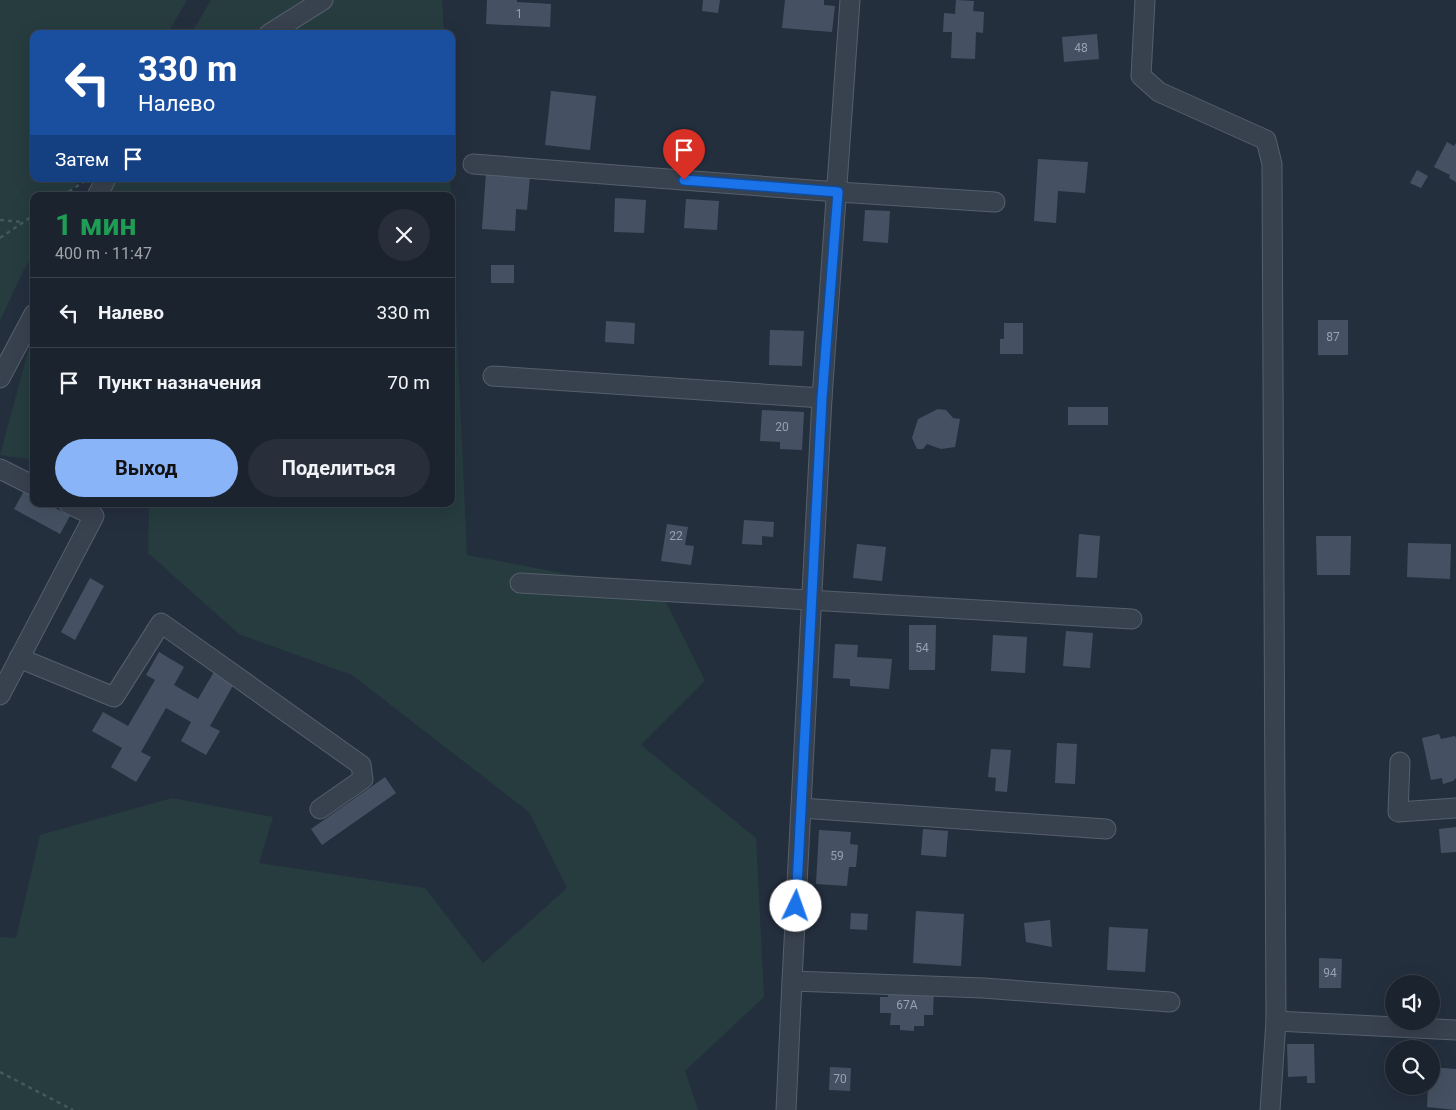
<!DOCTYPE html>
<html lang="ru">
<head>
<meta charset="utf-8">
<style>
	:root { --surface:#1b232e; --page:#282f3a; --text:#f1f3f6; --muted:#a0a4aa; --line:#39404a; --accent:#8ab4f8 }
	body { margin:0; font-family:Roboto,sans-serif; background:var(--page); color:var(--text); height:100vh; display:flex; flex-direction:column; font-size:19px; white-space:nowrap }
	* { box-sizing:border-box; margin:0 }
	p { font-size:16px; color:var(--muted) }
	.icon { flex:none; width:28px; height:28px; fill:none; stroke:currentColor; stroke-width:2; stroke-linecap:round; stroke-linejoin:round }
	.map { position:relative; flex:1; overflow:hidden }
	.details { position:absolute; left:30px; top:192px; width:425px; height:315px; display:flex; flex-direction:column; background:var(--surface); border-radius:10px; box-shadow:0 5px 20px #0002,0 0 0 1px var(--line) }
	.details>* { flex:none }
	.hud { position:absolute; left:30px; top:30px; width:425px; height:152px; border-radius:10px; box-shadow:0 5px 20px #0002,0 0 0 1px var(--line); background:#1a4fa0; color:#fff; overflow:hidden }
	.tools { position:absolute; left:1385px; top:975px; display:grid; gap:10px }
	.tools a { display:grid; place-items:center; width:55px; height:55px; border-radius:50%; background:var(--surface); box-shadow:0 5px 20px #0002,0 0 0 1px var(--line); font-size:25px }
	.pin { position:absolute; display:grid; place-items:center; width:42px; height:42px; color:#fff; margin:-51px -21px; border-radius:50% 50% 50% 0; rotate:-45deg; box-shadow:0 0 5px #0007 }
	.pin .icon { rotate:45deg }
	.me { position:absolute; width:55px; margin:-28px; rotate:3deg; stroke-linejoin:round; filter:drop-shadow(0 0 4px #0008) }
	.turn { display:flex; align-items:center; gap:18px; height:105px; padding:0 25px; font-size:22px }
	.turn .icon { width:65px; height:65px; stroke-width:2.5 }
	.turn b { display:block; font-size:35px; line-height:42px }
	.then { display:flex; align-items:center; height:48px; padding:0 25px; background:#0003; gap:10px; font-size:19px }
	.round { display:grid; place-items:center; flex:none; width:52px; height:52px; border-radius:26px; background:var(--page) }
	.summary { display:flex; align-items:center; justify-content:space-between; height:85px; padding:0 25px }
	h1 { font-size:30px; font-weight:700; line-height:38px; color:#1e9e55 }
	.button { display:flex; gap:10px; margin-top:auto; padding:10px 25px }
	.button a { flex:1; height:58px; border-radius:30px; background:var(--accent); color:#111; font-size:20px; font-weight:700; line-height:58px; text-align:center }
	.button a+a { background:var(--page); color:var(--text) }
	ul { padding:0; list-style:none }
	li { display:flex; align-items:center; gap:15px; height:70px; padding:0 25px; border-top:1px solid var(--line) }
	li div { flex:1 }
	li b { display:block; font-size:19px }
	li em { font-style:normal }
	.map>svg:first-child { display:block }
	.green { fill:#263c3f }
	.building { fill:#455162 }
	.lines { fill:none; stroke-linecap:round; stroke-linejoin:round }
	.minor-casing { stroke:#565f6c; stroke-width:21 }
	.path { stroke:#44595c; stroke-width:2.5; stroke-dasharray:4 4; stroke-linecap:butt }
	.minor { stroke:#38414e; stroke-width:19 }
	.route-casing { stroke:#114b97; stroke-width:12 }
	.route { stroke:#1a73e8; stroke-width:9 }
	.labels { text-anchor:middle; stroke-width:4; stroke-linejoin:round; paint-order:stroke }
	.number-label { font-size:12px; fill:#98a1af }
</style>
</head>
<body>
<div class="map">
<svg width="1456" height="1110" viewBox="0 0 1456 1110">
	<rect width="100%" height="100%" fill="#242f3e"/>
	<g class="green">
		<polygon points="0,0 187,0 167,34 34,34 34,179 79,179 69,196 34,196 34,254 24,269 0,321"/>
		<polygon points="211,0 442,0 444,34 191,34"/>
		<polygon points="105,179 450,179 451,196 95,196"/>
		<polygon points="451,200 467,555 661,592 705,681 641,745 756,838 764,997 685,1071 698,1110 0,1110 0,937 16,938 40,835 172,798 273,817 259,863 425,888 483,963 567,888 529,812 352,675 239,634 148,553 149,504 451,504"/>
		<polygon points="34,330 34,460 0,455"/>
	</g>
	<g class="building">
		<polygon points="487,0 517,0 517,2 551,4 550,27 486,24"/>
		<polygon points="703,0 720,0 718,13 702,11"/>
		<polygon points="785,0 824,0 824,5 835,6 832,32 782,28"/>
		<polygon points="956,0 974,1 973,11 984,12 983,33 976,32 975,59 951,58 952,32 943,32 944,13 955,14"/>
		<polygon points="1097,34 1099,59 1064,62 1062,37"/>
		<polygon points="551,91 596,96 590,150 545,145"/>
		<polygon points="1447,142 1454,146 1456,143 1456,182 1449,178 1450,175 1434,167"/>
		<polygon points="1038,159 1088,162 1085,193 1058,191 1056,223 1034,221"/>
		<polygon points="1417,170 1428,176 1421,188 1410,183"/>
		<polygon points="486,173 530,176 527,210 516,209 515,231 482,229"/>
		<polygon points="615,198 646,200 644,233 614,232"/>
		<polygon points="686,199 719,201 717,230 684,228"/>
		<polygon points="865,210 890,211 888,243 863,241"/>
		<rect x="491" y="265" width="23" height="18"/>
		<rect x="1318" y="320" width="30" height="35"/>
		<polygon points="606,321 635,323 634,344 605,342"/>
		<polygon points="1004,323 1023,323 1023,354 1000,354 1000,339 1004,339"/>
		<polygon points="770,330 804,331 802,366 769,365"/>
		<rect x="1068" y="407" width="40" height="18"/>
		<polygon points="938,409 946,410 953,418 960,419 955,447 941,449 927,444 923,449 917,449 912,438 918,419"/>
		<polygon points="762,410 804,412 802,450 780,449 780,442 760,441"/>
		<polygon points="24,491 34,496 34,504 48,504 70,516 60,534 14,509"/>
		<polygon points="744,520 774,522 773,537 762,536 762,545 742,544"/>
		<polygon points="667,524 688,527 685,545 694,546 691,565 661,561"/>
		<polygon points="1079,534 1100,536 1097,578 1076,577"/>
		<polygon points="1316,536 1351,536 1350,575 1317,575"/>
		<polygon points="1408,543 1451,544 1450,579 1407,577"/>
		<polygon points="857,544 886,547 882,581 853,578"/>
		<polygon points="90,578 104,586 75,640 61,632"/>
		<polygon points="909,625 936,625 935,670 909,670"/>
		<polygon points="1066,631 1093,633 1090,668 1063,666"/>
		<polygon points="993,635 1027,637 1025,673 991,671"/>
		<polygon points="835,644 858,645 857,657 892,659 889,689 850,686 850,679 833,678"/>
		<polygon points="159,652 184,667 174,685 198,699 215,670 235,682 210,726 220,731 206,755 181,741 191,722 166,708 141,752 151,757 136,782 111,767 122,748 92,731 103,712 128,726 155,680 146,675"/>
		<polygon points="1439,734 1441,739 1455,736 1456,738 1456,778 1453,781 1443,784 1442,778 1431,780 1422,738"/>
		<polygon points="1057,743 1077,744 1075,784 1055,783"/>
		<polygon points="991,749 1011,750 1007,792 995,791 996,778 988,777"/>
		<polygon points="385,777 396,793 322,845 311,829"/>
		<polygon points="1456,827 1456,852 1441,853 1439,829"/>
		<polygon points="923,829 948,831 946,857 921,855"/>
		<polygon points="819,830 851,832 850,844 858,845 856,867 849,867 847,886 816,884"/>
		<polygon points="916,911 964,914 961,966 913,963"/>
		<polygon points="851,913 868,914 867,930 850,929"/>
		<polygon points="1050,920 1052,947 1026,942 1024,923"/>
		<polygon points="1109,927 1148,929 1145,972 1107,970"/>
		<polygon points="1319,958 1342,959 1341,988 1319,988"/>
		<polygon points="888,988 934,988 933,1015 924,1015 924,1026 914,1026 914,1031 900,1030 900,1025 890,1025 891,1013 880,1013 880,997 888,997"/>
		<polygon points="1287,1044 1314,1044 1315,1083 1307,1083 1307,1076 1288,1077"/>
		<polygon points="830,1067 851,1068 850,1091 829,1090"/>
		<polygon points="1431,1067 1456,1069 1456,1110 1427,1107 1428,1086 1431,1086"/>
	</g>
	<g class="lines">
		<defs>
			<g id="minor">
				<polyline points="1145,0 1141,76 1159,92 1266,140 1272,164 1276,1021 1270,1110"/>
				<polyline points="269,34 323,0"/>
				<polyline points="473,164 838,192 995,202"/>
				<polyline points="97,196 106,179"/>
				<polyline points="493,376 822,398"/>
				<polyline points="0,378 34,314"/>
				<polyline points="0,469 34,486"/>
				<polyline points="520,583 1132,619"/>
				<polyline points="19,658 114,697 161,623 361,765 363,779 320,809"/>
				<polyline points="0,695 94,516 69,504"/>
				<polyline points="1400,762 1398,812 1456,808"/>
				<polyline points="801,808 1106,829"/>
				<polyline points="792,981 983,988 1170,1002"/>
				<polyline points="1276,1021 1456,1030"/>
				<polyline points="786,1110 792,981 822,398 850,0"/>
			</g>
		</defs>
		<use href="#minor" class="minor-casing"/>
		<g class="path">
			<polyline points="62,196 88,179"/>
			<polyline points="0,220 23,222"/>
			<polyline points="0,238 34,215"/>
			<polyline points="0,1072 73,1110"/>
		</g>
		<use href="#minor" class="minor"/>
	</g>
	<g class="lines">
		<defs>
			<polyline id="route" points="684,180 838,192 822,398 796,906"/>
		</defs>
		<use href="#route" class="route-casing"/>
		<use href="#route" class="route"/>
	</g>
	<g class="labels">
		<g class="number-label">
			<text x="519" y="18">1</text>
			<text x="1081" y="52">48</text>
			<text x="1333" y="341">87</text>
			<text x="782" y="431">20</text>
			<text x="676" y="540">22</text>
			<text x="922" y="652">54</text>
			<text x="837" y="860">59</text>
			<text x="1330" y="977">94</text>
			<text x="907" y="1009">67А</text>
			<text x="840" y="1083">70</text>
		</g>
	</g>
</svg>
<div class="tools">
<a><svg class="icon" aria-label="sound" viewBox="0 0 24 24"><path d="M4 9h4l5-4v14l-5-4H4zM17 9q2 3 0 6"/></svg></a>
<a><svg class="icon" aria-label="search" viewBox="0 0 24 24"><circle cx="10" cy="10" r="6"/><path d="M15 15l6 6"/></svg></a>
</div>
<div class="pin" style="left:684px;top:180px;background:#d93025"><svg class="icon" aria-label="arrive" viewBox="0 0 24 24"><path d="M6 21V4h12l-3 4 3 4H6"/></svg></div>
<svg class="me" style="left:796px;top:906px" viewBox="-20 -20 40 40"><circle r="19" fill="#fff"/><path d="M0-13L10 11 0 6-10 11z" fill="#1a73e8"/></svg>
<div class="hud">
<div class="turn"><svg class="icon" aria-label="left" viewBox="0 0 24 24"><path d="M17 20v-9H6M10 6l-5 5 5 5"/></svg><div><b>330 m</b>Налево</div></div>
<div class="then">Затем<svg class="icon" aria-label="arrive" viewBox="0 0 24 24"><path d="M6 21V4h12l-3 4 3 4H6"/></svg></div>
</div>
<section class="details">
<div class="summary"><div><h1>1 мин</h1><p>400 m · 11:47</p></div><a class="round"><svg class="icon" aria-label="close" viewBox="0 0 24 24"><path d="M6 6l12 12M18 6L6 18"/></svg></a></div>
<ul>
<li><svg class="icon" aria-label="left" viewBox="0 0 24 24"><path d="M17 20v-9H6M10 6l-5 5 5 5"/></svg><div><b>Налево</b></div><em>330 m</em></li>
<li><svg class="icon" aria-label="arrive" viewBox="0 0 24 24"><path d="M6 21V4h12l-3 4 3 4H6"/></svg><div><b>Пункт назначения</b></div><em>70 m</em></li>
</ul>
<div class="button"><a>Выход</a><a>Поделиться</a></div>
</section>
</div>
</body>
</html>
